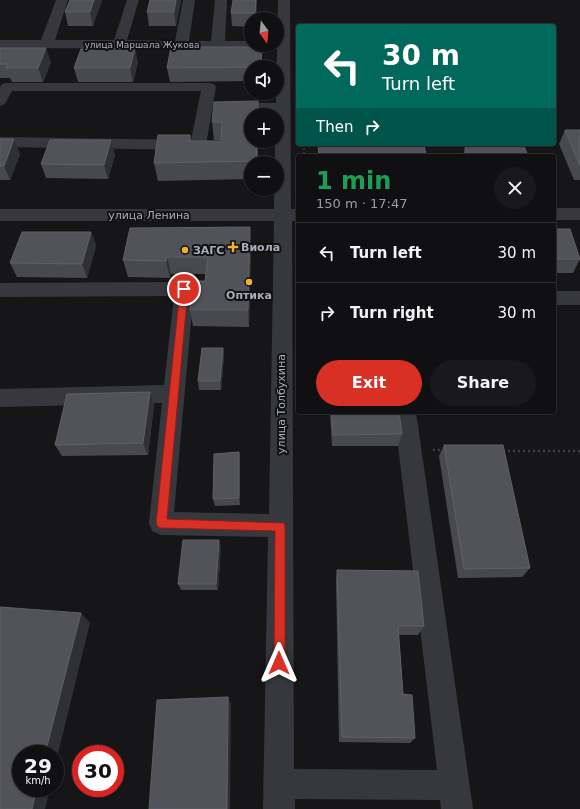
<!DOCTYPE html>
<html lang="en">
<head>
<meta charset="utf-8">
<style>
	:root { --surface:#101012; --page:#19191b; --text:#f1f3f6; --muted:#9c9d9f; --line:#303032; --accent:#d93025 }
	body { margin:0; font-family:"DejaVu Sans",sans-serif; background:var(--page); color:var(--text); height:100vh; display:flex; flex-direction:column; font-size:15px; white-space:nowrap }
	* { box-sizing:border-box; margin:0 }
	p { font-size:13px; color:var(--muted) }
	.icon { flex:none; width:22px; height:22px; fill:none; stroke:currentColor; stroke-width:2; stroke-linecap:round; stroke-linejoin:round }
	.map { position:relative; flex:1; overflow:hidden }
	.sheet { position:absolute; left:296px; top:154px; width:260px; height:260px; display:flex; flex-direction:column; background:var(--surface); border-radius:4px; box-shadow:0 1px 3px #0004,0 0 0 1px var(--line) }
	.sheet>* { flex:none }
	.guide { position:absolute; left:296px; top:24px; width:260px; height:122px; border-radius:4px; box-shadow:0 1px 3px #0004,0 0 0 1px var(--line); background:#00695c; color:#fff; overflow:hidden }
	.needle { width:26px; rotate:165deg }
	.buttons { position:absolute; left:244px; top:12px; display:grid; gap:8px }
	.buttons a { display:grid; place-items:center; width:40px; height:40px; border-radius:50%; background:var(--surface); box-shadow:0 1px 3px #0004,0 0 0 1px var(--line); font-size:20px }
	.speed { position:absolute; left:12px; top:745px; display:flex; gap:8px; font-size:20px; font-weight:700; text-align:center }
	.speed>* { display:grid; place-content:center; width:52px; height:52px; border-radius:50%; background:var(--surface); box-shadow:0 1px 3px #0004,0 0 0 1px var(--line); line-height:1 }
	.speed small { font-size:10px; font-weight:400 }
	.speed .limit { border:6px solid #d22; background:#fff; color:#111 }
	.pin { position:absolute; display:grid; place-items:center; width:34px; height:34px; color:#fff; margin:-17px; border:2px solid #fff; border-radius:50%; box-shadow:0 1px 4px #0007 }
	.me { position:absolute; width:44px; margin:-22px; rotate:0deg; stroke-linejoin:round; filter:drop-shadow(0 0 3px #0008) }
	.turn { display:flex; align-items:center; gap:14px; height:84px; padding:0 20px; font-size:18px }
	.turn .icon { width:52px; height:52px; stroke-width:2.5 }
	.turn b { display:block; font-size:28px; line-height:34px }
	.then { display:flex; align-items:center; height:38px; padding:0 20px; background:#0003; gap:8px; font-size:15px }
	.round { display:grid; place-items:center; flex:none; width:42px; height:42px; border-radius:21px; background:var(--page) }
	.head { display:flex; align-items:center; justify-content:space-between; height:68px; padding:0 20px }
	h1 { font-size:24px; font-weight:700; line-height:30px; color:#1e9e55 }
	.button { display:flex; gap:8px; margin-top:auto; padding:8px 20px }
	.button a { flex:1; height:46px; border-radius:24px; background:var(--accent); color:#fff; font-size:16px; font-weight:700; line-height:46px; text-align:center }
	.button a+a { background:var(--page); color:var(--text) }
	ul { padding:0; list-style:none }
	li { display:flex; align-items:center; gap:12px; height:60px; padding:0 20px; border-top:1px solid var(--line) }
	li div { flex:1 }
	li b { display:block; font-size:15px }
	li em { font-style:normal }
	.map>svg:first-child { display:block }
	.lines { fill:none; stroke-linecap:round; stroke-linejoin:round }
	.path-far1 { stroke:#3d3f44; stroke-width:2; stroke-dasharray:1.5 2.5; stroke-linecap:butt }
	.path { stroke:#3d3f44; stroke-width:2.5; stroke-dasharray:2 3; stroke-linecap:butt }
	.minor { fill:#37383d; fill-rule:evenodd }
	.wall { fill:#47494d }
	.shaded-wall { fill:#2f3033 }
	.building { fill:#525359; stroke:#5f6168 }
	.route { fill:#d93025; stroke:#8d1f18 }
	.poi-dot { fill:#f2b134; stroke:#111113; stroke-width:1.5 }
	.labels { text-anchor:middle; stroke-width:4; stroke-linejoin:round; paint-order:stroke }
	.far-street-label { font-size:9px; fill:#a8adb8; stroke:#111113 }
	.street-label { font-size:11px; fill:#a8adb8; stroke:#111113 }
	.poi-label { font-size:11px; font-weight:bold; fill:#a8adb8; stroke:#111113; text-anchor:start }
</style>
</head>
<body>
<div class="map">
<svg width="580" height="809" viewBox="0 0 580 809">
	<rect width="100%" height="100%" fill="#161618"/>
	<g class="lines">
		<polyline class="path-far1" points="304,144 304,156"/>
		<g class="path">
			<polyline points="433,450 444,450"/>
			<polyline points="503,451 580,451"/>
		</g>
		<g class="minor">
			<polygon points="56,0 68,0 55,40 114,40 127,0 139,0 127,40 175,41 183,0 195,0 189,41 211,41 215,0 227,0 225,41 251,41 251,45 277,45 278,0 290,0 291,209 298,209 298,221 292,221 294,769 437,770 394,412 416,412 473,809 441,809 440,800 295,799 295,809 263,809 268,537 161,535 152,531 149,523 162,403 0,407 0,389 164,385 174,296 0,297 0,283 184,282 191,284 194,289 174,512 269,514 274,221 0,221 0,209 274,209 274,189 277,189 277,163 275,163 275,141 277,141 276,112 228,112 223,110 220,107 223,104 228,102 276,103 277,49 0,48 0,40 41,40"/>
			<polygon points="7,83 209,83 214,84 216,87 206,145 204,148 198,150 0,147 0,137 191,140 201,91 12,91 5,104 0,106 0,87 2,84"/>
			<rect x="554" y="208" width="26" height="12"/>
			<rect x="554" y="291" width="26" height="14"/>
		</g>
	</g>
	<g class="wall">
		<polygon points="70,0 102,0 93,26 68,26 65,12"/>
		<polygon points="181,0 176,26 149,26 147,12"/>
		<polygon points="257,0 256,19 251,19 251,27 232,26 231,13"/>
		<polygon points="0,48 51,62 43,82 12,82 10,78 0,78"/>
		<polygon points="262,61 262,67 251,67 251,81 170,82 167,68"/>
		<polygon points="138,62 133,82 78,82 74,68"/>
		<polygon points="258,101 258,115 251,115 258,163 251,163 251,179 158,181 154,163 190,135 191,141 221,141 221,140 214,140 212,122"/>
		<polygon points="565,130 580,130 580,180 574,180 559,144"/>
		<polygon points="0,139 20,154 10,180 0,180"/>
		<polygon points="111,140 115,155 108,179 46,178 41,164"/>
		<polygon points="318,144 424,144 426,156 318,156"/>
		<polygon points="474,144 507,144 508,147 528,156 463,156 465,146 474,146"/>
		<polygon points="554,229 580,259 573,273 554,273"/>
		<polygon points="91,232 96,246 87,278 17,277 10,263"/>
		<polygon points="251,244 249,327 193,326 190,310 205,281 206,274 171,274 170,278 128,277 123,260"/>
		<polygon points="223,348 224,357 221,390 199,390 198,381"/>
		<polygon points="150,392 154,405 148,455 62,456 55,445"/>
		<polygon points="330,412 399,412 402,434 398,446 332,446"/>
		<polygon points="444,445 530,568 522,577 458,578 439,456"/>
		<polygon points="239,452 240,460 240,505 215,506 213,499"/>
		<polygon points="221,546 218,590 181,590 178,584"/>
		<polygon points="337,570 424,626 418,635 399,635 403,694 415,738 410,743 339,742 336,581"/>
	</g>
	<g class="shaded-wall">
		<polygon points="94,0 102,0 93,26 90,12"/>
		<polygon points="176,0 181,0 176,26 174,12"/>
		<polygon points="256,0 257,0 256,19 255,19"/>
		<polygon points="46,48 51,62 43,82 38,68"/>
		<polygon points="135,48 138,62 133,82 130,68"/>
		<polygon points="14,139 20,154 10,180 4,166"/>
		<polygon points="111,140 115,155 108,179 104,165"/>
		<rect x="257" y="141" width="1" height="22"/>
		<polygon points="250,227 251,244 249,327 248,310"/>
		<polygon points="91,232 96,246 87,278 82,264"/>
		<polygon points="167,257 171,274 170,278 166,261"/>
		<polygon points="223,348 224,357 221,390 220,381"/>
		<polygon points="150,392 154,405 148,455 143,443"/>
		<polygon points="239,452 240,460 240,505 239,498"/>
		<polygon points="219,540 221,546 218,590 216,584"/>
		<polygon points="81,613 90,623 55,766 55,754 45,754"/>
		<polygon points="228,697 231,704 230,809 227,809"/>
		<polygon points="37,788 50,788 45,809 32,809"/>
	</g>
	<g class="building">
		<polygon points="70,0 94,0 90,12 65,12"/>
		<polygon points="150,0 176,0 174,12 147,12"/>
		<polygon points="233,0 256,0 255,13 231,13"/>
		<polygon points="171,47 262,47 261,67 167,68"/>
		<polygon points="0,48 46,48 38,68 6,68 8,64 0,64"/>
		<polygon points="135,48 130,68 74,68 81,49"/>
		<polygon points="258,101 258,115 251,115 251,141 257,141 257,161 154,163 158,135 190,135 190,141 221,141 222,122 212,122 214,102"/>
		<polygon points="565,130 580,130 580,166"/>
		<polygon points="0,139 14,139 4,166 0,166"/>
		<polygon points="50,140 111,140 104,165 41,164"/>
		<polygon points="318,144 424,144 426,156 319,156"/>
		<polygon points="476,144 507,144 508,147 524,146 528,156 468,156 465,146 476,146"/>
		<polygon points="250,227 248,310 190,310 193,281 205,281 208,257 167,257 166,261 123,260 130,228"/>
		<polygon points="554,229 570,229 580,259 554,259"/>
		<polygon points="22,232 91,232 82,264 10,263"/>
		<polygon points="202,348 223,348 220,381 198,381"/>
		<polygon points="150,392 143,443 55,445 67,394"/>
		<polygon points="331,412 399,412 402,434 333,435"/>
		<polygon points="444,445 503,445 530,568 464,569"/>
		<polygon points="239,452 239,498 213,499 214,454"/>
		<polygon points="183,540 219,540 216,584 178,584"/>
		<polygon points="337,570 418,571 424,626 398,626 403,694 412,695 415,738 342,737"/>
		<polygon points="0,607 81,613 45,754 21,754 21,788 37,788 32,809 0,809"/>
		<polygon points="228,697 227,809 149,809 157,700"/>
	</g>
	<polygon class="route" points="184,286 188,289 167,519 284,523 285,526 285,663 283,667 279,668 275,667 274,663 275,531 161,528 158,527 156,523 180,289"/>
	<g class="poi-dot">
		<path d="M231 241h4v4h4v4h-4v4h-4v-4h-4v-4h4z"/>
		<circle cx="185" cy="250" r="4"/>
		<circle cx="249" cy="282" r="4"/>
	</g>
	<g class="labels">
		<g class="far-street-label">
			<text x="142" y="48">улица Маршала Жукова</text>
		</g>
		<g class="street-label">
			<text x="149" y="219">улица Ленина</text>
			<text transform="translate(281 404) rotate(-90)" y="4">улица Толбухина</text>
		</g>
		<g class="poi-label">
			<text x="241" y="251">Виола</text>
			<text x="193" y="254">ЗАГС</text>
			<text x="249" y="299" text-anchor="middle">Оптика</text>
		</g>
	</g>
</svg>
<div class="buttons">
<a><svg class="needle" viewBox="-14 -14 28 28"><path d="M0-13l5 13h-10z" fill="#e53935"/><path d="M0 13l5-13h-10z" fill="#9c9d9f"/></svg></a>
<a><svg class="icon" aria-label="sound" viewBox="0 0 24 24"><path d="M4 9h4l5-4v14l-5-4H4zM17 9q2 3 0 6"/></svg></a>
<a>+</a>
<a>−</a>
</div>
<div class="speed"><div>29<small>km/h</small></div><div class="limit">30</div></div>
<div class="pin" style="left:184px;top:289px;background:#d93025"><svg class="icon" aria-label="arrive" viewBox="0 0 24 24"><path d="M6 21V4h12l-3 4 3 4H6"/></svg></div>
<svg class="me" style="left:279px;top:663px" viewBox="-20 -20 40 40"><path d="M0-17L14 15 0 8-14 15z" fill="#d93025" stroke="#fff" stroke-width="4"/></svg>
<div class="guide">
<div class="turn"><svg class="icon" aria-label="left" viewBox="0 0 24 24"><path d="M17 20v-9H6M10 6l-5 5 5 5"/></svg><div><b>30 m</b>Turn left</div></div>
<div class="then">Then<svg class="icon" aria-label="right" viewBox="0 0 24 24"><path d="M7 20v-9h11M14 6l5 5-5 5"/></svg></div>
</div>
<section class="sheet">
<div class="head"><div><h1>1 min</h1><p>150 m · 17:47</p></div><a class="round"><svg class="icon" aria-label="close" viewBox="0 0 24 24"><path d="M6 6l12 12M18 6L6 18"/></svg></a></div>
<ul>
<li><svg class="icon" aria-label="left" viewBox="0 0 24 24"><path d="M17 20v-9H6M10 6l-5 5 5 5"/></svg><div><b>Turn left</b></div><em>30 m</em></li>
<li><svg class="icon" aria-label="right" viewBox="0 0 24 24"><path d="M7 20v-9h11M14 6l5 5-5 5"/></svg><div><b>Turn right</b></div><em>30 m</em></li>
</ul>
<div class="button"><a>Exit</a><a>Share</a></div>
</section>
</div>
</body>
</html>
